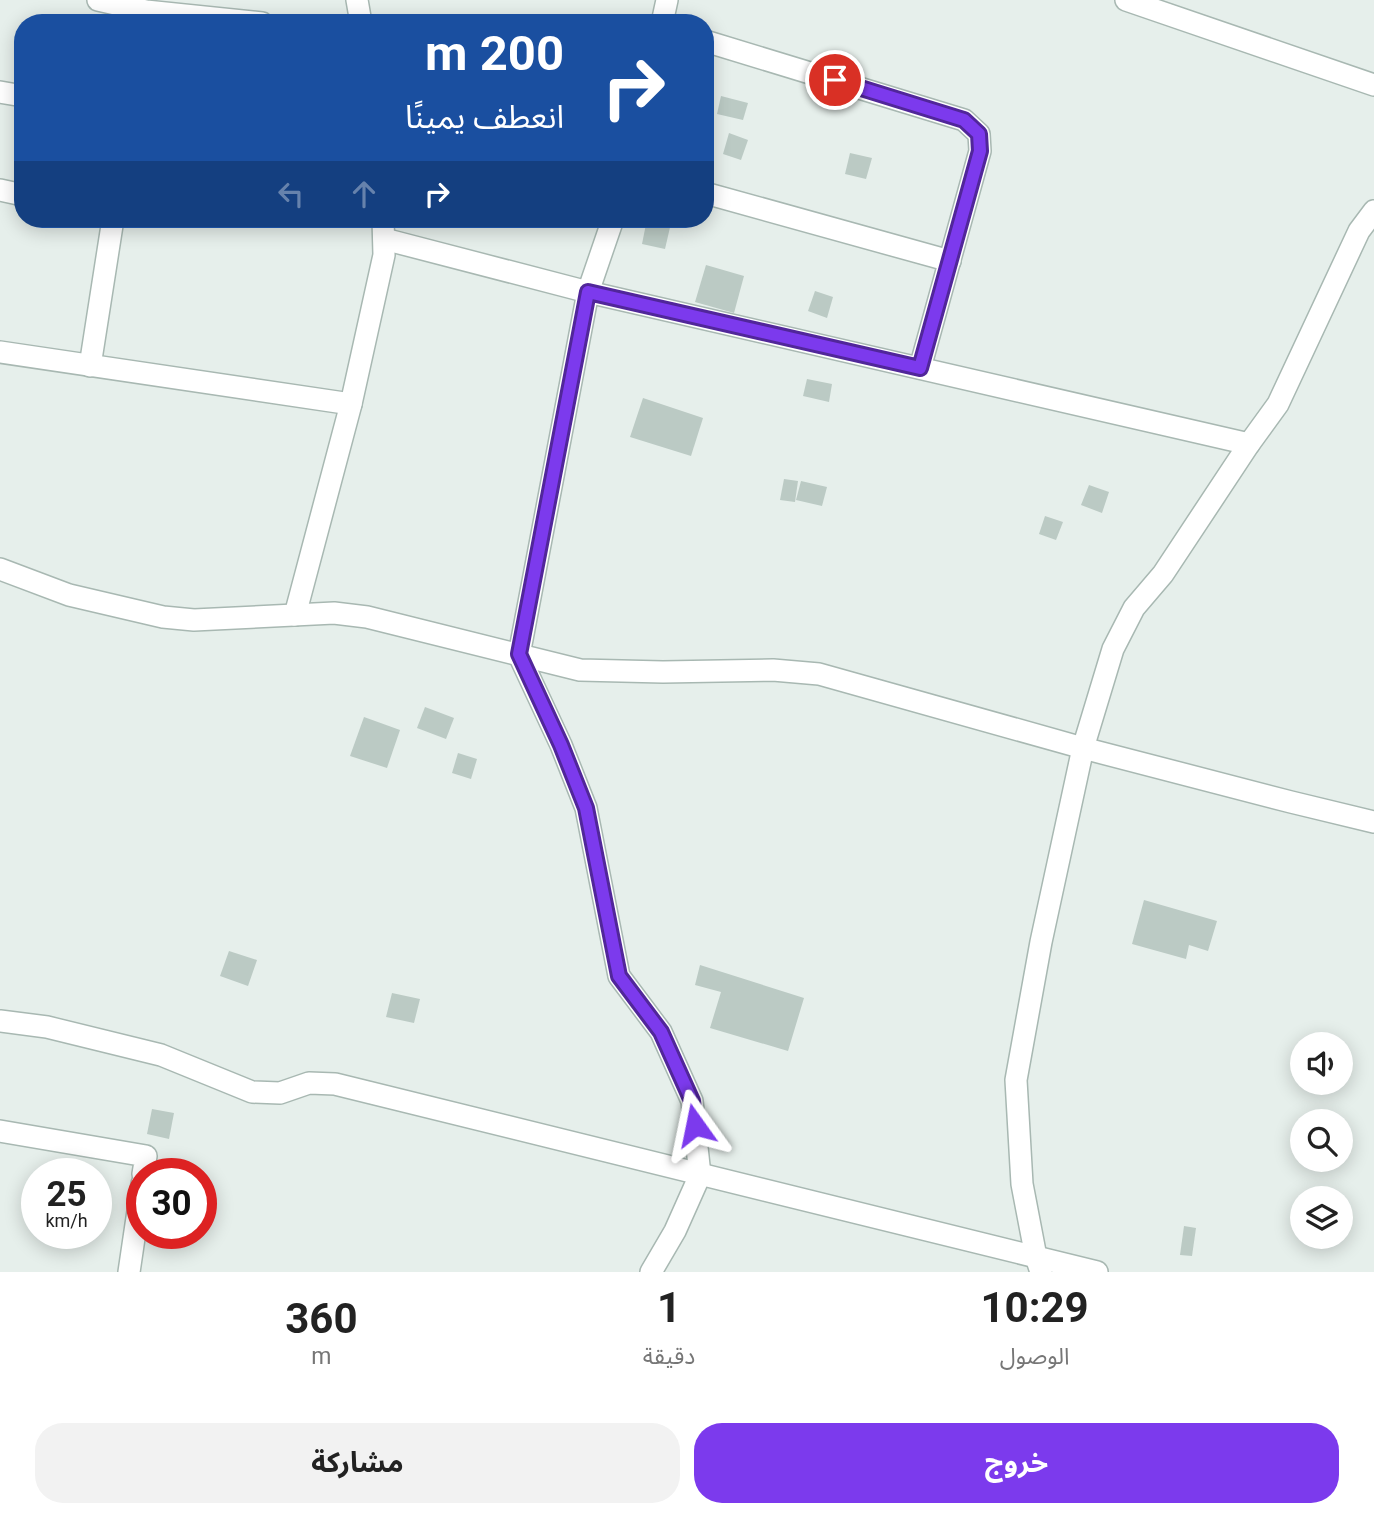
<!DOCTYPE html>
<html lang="ar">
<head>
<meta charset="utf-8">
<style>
	:root { --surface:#fff; --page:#f2f2f2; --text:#222; --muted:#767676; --accent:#7c3aed }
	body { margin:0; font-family:Roboto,"Noto Sans Arabic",sans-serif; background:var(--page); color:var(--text); direction:rtl; height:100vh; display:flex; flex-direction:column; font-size:26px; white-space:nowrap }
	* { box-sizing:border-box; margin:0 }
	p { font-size:23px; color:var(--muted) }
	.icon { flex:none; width:38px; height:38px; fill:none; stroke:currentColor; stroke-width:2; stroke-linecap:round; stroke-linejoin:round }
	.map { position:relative; height:1272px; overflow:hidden; direction:ltr }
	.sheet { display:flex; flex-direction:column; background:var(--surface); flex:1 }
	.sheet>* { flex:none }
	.top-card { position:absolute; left:14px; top:14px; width:700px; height:214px; border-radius:28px; box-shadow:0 4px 18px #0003; direction:rtl; background:#1a4fa0; color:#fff; overflow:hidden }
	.fabs { position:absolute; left:1290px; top:1032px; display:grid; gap:14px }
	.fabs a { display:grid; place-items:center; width:63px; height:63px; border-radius:50%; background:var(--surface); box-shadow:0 4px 18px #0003; font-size:35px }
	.speed { position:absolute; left:21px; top:1158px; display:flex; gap:14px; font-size:35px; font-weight:700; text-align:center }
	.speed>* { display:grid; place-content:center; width:91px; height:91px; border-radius:50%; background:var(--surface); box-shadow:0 4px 18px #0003; line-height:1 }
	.speed small { font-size:18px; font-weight:400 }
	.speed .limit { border:10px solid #d22; background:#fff; color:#111 }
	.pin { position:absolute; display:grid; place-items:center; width:60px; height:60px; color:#fff; margin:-30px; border:4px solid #fff; border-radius:50%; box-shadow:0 2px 7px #0007 }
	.me { position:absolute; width:77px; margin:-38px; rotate:348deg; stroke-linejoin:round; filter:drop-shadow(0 0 5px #0008) }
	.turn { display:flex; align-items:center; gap:24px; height:147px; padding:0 35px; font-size:32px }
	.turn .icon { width:91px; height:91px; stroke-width:2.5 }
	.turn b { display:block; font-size:49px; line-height:60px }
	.lanes { display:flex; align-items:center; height:66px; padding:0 35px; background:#0003; justify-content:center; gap:35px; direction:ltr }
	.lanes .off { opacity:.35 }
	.eta { display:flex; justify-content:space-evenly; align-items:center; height:119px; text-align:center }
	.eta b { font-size:42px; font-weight:700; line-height:49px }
	.primary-button { display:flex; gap:14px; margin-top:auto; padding:14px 35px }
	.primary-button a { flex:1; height:80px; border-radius:28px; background:var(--accent); color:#fff; font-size:28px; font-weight:700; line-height:80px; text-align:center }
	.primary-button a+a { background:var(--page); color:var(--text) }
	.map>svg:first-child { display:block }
	.building { fill:#bbcac4 }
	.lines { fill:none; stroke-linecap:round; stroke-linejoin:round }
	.street-casing { stroke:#a8b8b2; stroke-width:24 }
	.street { stroke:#fff; stroke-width:21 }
	.route-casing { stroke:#51269a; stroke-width:18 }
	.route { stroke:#7c3aed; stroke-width:12 }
</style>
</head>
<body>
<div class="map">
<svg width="1374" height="1272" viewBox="0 0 1374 1272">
	<rect width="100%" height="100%" fill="#e6efeb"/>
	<g class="building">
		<polygon points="721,96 748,103 743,120 717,114"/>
		<polygon points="729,133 748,140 741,160 723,154"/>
		<polygon points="850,153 872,158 866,179 845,174"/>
		<polygon points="647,219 671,223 665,249 642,244"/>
		<polygon points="706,265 744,276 734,313 695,302"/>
		<polygon points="815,291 833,297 827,318 808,311"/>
		<polygon points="807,379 832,384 829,402 803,396"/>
		<polygon points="643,398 703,418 691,456 630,437"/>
		<polygon points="784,479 798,481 795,502 780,500"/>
		<polygon points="801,481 827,487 822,506 796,500"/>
		<polygon points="1089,485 1109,492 1102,513 1081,505"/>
		<polygon points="1045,516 1063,522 1056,540 1039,534"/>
		<polygon points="425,707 454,718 446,739 417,728"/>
		<polygon points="364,717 400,730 387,768 350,756"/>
		<polygon points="458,753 477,759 471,779 452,773"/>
		<polygon points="1144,900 1217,921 1208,951 1189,945 1186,959 1132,944"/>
		<polygon points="229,951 257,960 248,986 220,976"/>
		<polygon points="700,965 804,998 788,1051 710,1028 721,992 695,985"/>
		<polygon points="392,993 420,999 414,1023 386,1017"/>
		<polygon points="152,1109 174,1113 169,1139 147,1134"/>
		<polygon points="1184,1226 1196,1228 1192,1256 1180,1255"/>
	</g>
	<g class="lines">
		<defs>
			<g id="street">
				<polyline points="98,0 146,11 262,23"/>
				<polyline points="357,0 361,23"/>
				<polyline points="1126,0 1374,85"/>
				<polyline points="662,23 667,0"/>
				<polyline points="705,41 964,120 979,134 980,151 920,368"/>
				<polyline points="0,92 23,96"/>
				<polyline points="0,190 23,195"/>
				<polyline points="705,193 950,261"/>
				<polyline points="613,219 588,292 519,655 561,745 586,808 619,976 661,1032 692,1101 700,1175 675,1231 651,1272"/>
				<polyline points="384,239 588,292 1249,444"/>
				<polyline points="0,352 351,404"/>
				<polyline points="90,366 113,219"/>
				<polyline points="0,569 69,595 163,617 194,620 334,613 367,617 580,670 663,672 773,670 819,674 1083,748 1291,802 1374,822"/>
				<polyline points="295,615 351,404 384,255 383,219"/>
				<polyline points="0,1021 47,1027 161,1055 252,1092 280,1093 309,1083 335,1084 1097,1272"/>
				<polyline points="0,1131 146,1156 143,1174"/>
				<polyline points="129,1272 142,1184"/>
				<polyline points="1041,1272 1036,1257 1022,1184 1016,1080 1041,942 1083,748 1113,649 1134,608 1163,574 1249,444 1278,404 1359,231 1374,211"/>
			</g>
		</defs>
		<use href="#street" class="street-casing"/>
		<use href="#street" class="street"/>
	</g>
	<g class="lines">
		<defs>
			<polyline id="route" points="695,1125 692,1101 661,1032 619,976 586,808 561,745 519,654 588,292 920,368 980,151 979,134 964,120 835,80"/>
		</defs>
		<use href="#route" class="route-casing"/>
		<use href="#route" class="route"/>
	</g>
</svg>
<div class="fabs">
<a><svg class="icon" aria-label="sound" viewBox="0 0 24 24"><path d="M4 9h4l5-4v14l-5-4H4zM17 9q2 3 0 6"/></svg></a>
<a><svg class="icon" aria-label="search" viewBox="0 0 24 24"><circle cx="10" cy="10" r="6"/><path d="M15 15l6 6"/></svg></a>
<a><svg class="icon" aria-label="layers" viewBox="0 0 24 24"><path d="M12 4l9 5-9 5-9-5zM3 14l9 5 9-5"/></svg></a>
</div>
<div class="speed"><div>25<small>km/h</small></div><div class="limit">30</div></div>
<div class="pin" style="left:835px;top:80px;background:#d93025"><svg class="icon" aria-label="arrive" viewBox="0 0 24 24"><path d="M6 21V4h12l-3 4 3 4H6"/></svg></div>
<svg class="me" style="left:695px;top:1125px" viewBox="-20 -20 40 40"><path d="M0-17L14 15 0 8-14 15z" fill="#7c3aed" stroke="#fff" stroke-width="4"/></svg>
<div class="top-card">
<div class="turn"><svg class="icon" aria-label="right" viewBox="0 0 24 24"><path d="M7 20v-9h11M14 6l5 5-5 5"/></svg><div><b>200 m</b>انعطف يمينًا</div></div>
<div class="lanes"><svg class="icon off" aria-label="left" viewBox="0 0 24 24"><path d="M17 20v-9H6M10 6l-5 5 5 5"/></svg><svg class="icon off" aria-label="ahead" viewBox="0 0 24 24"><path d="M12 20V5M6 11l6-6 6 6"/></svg><svg class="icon" aria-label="right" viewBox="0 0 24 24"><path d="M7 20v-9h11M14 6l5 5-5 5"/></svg></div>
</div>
</div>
<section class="sheet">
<div class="eta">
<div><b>10:29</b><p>الوصول</p></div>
<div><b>1</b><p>دقيقة</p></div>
<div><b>360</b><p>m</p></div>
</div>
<div class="primary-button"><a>خروج</a><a>مشاركة</a></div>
</section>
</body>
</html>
